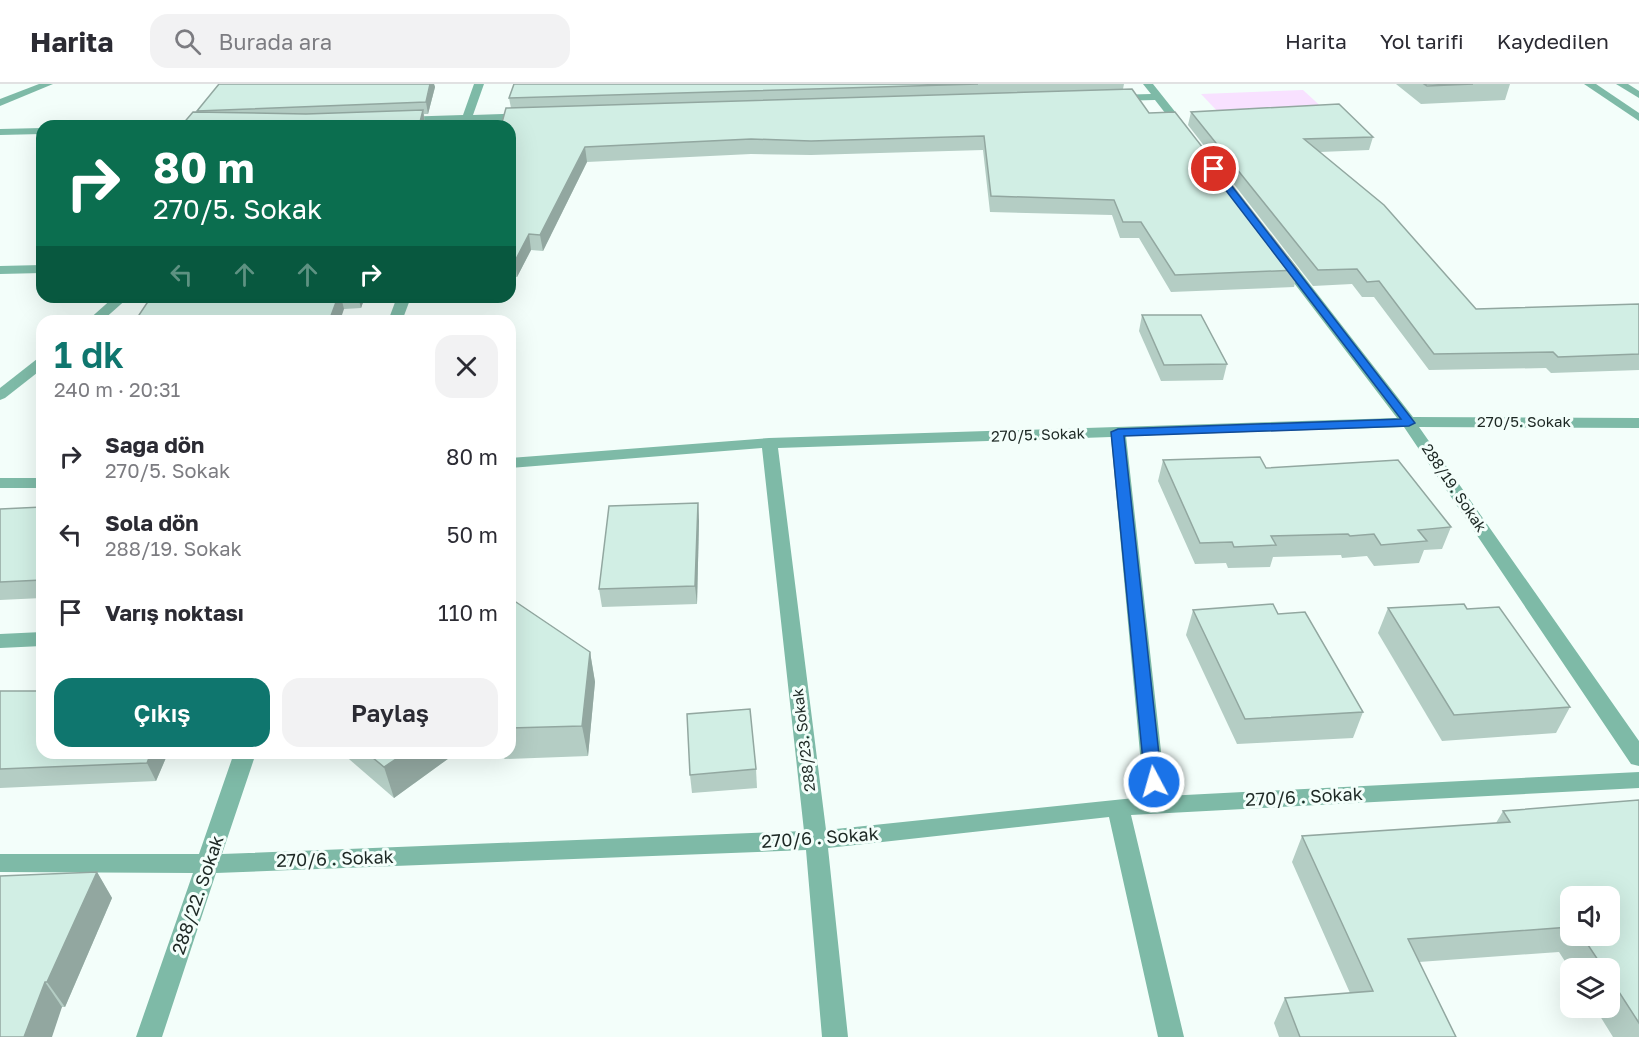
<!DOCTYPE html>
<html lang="tr">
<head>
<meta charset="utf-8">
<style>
	:root { --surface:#fff; --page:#f2f2f3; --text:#2b2b33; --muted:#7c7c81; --line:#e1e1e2; --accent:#0f766e }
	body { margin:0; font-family:"Golos Text",sans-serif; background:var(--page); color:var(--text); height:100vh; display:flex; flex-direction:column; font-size:22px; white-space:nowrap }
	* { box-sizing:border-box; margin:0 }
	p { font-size:20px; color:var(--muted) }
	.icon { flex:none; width:33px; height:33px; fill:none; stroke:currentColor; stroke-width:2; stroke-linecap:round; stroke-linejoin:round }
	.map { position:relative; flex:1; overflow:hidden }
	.side { position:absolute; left:36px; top:231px; width:480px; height:444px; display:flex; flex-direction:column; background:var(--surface); border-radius:18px; box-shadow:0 6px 24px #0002 }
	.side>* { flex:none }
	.top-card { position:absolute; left:36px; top:36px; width:480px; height:183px; border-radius:18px; box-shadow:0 6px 24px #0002; background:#0b6e4f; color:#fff; overflow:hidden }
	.tools { position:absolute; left:1560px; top:802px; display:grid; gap:12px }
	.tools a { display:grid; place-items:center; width:60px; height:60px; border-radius:12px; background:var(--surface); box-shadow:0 6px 24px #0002; font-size:30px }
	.pin { position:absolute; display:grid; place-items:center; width:51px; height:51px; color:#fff; margin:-26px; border:3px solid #fff; border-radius:50%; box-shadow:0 2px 6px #0007 }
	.me { position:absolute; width:66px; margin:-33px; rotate:354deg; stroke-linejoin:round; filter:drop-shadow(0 0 4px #0008) }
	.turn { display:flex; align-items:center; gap:21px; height:126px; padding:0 18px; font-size:27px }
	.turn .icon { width:78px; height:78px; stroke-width:2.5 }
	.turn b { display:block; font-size:42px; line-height:51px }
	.lanes { display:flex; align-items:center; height:57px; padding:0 18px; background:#0003; justify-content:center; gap:30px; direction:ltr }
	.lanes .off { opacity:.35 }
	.round { display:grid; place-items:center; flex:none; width:63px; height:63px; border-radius:18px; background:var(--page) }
	.summary { display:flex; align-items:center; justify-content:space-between; height:102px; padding:0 18px }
	h1 { font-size:36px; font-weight:600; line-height:45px; color:var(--accent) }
	.cta { display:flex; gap:12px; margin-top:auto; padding:12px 18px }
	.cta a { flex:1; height:69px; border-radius:18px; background:var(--accent); color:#fff; font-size:24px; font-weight:600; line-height:69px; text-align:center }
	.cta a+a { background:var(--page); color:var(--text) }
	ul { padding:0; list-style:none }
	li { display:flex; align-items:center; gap:18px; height:78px; padding:0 18px }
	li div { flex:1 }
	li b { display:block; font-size:22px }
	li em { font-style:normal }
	header { display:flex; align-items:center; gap:36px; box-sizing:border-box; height:84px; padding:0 30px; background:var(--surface); border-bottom:2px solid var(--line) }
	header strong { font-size:28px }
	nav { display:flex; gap:33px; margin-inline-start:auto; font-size:21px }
	.search { width:420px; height:54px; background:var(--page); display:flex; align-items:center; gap:15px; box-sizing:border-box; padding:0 21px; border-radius:18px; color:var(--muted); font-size:22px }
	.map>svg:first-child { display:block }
	.green { fill:#f8e1ff }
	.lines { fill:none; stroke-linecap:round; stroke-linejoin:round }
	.minor { fill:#7ebaa7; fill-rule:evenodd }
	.wall { fill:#b4cdc4; fill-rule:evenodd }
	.shaded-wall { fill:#92a7a0 }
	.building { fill:#d1eee4; stroke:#92a7a0; stroke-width:1.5 }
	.route { fill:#1a73e8; stroke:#114b97; stroke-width:1.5 }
	.labels { text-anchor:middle; stroke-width:6; stroke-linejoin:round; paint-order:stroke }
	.street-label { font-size:15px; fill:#1d2824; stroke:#f3fefa }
	.near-street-label { font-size:18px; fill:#1d2824; stroke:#f3fefa }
</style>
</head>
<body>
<header>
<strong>Harita</strong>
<div class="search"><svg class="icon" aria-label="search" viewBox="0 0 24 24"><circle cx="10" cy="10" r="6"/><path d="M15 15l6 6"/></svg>Burada ara</div>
<nav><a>Harita</a><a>Yol tarifi</a><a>Kaydedilen</a></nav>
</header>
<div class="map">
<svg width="1639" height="953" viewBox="0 0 1639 953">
	<rect width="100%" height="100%" fill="#f3fefa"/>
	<polygon class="green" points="1303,6 1326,27 1221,31 1201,10"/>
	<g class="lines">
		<g class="minor">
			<polygon points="39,0 53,0 0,22 0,15"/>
			<polygon points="474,0 484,0 473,31 529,29 534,32 529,35 471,37 469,42 459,42 460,37 400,39 395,36 400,33 463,31"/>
			<polygon points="1143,0 1153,0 1188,44 1188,48 1180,48 1155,16 1114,17 1109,14 1114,11 1151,10"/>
			<polygon points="1584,0 1596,0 1639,29 1639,37"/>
			<polygon points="1616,0 1628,0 1639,7 1639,14"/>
			<polygon points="42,44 42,50 0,51 0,45"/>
			<path d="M1283,171l5,1 125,161 226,1v10l-220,-1 220,314v25l-8,-2 -227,-337 -278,9 40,360 473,-24v16l-508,27 53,222h-26l-49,-220 -281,31 20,189h-26l-16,-187 -590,23 -54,164h-26l57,-164 -193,-1v-18h199l35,-101h22l-34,101 582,-23 -42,-383 -252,20v-10l259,-20 628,-20 -119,-156 -1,-3zM1111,353l33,360 -318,33 -48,-382z"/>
			<polygon points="42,181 42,189 0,190 0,182"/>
			<polygon points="114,213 129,213 102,237 87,237"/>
			<polygon points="397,213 411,213 402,237 388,237"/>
			<polygon points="42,274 42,285 5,314 0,316 0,304 37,275"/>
			<rect x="0" y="394" width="42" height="10"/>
			<polygon points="42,548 42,562 0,564 0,550"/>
		</g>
	</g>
	<g class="wall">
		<polygon points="219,0 434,0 435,3 428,30 424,30 425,42 181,42 197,28 197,27"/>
		<polygon points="514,0 1124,0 1123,5 1149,29 1298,186 1294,203 1171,208 1139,154 1120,154 1112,131 990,128 983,66 811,71 751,70 587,78 543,167 531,166 517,193 510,193 510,42 511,24 509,14"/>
		<polygon points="1396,0 1510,0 1505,16 1421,20"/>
		<polygon points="1191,28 1373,53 1369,66 1320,68 1476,225 1639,220 1639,286 1551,289 1546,284 1429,286 1374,213 1362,213 1352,200 1313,202 1188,41"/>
		<polygon points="151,213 365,213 361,224 344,225"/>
		<polygon points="1142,231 1227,280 1223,296 1161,297 1139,247"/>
		<polygon points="1163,376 1266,384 1451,443 1442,465 1424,466 1419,479 1374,482 1367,472 1342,474 1341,471 1273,473 1270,483 1228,484 1226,479 1195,480 1158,397"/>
		<polygon points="698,419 699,437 697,520 602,523 599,505"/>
		<polygon points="42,423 42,514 0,516 0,425"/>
		<polygon points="510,514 590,568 595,598 588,672 505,675 497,669 510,669"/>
		<polygon points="1388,524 1467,525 1570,623 1556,649 1442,657 1378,549"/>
		<polygon points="1193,526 1278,530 1363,628 1353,654 1237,660 1186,551"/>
		<polygon points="0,607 42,669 168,669 156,697 0,704"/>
		<polygon points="342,669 456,669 394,714"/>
		<polygon points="756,685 757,704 692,709 690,691"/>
		<path d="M1639,716v237h-26l-18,-29h15v-39h-40l-11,-17 -140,10 37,75h-177l-5,-14 11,-25 65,-5 -58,-131 10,-26 194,-13 7,-12zM1570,813l40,39h-40z"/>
		<polygon points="97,788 112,814 65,923 62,923 0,953"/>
	</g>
	<g class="shaded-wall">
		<polygon points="430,0 434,0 435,3 428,30 426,18"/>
		<polygon points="423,26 425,42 419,42"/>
		<polygon points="585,63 587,78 543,167 540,151"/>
		<polygon points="529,150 531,166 517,193 515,177"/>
		<polygon points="338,213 341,213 344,225 340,237 329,237"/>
		<polygon points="358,213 365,213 361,224"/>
		<polygon points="698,419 699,437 697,520 695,502"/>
		<polygon points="590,568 595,598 588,672 582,642"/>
		<polygon points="151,669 168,669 156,697 147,679"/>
		<polygon points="405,669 456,669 394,714 384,683"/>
		<polygon points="97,788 112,814 65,923 47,898"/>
		<polygon points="45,898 62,923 52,953 24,953"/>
	</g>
	<g class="building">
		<polygon points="219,0 430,0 426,18 197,27"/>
		<polygon points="514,0 978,0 509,14"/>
		<polygon points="1424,0 1473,0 1427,2"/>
		<polygon points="1132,5 1149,29 1175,28 1298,186 1175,191 1141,138 1123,138 1114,116 991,112 984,52 811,57 751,55 585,63 540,151 529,150 515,177 510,177 510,42 501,42 506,24"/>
		<polygon points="1339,20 1373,53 1304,55 1384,121 1476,225 1639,220 1639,270 1558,273 1553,268 1434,270 1379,197 1367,198 1357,185 1318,186 1191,28"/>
		<polygon points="423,26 419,42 181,42 193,28 306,30"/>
		<polygon points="151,213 338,213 329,237 135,237"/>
		<polygon points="1142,231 1201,231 1227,280 1164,281"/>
		<polygon points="1260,373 1266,384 1398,376 1451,443 1418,446 1427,457 1381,461 1374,450 1350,452 1348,450 1271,452 1276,461 1234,463 1232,458 1200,459 1163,376"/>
		<polygon points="698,419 695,502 599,505 609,422"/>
		<polygon points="42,423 42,496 0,498 0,425"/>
		<polygon points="510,514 590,568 582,642 510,644"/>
		<polygon points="1273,520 1278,530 1305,528 1363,628 1245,635 1193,526"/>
		<polygon points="1464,520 1467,525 1499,523 1570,623 1454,631 1388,524"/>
		<polygon points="0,607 42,607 42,669 151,669 147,679 0,685"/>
		<polygon points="750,625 756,685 690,691 687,630"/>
		<polygon points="367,669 405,669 384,683"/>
		<polygon points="1639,716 1639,939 1610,894 1610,885 1604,885 1582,852 1610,852 1610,813 1570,813 1570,843 1408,855 1456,953 1300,953 1285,914 1373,907 1302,752 1510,738 1503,727"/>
		<polygon points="97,788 47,898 45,898 24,953 0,953 0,792"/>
	</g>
	<polygon class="route" points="1211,83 1217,83 1415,339 1409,342 1124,352 1162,698 1159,702 1154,704 1148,702 1145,698 1111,348 1118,345 1401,335 1211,87"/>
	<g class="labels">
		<g class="street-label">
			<text x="1524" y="343">270/5. Sokak</text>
			<text transform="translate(1038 351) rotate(-2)" y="5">270/5. Sokak</text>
			<text transform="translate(1454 404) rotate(56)" y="5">288/19. Sokak</text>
			<text transform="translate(804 656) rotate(-97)" y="5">288/23. Sokak</text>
		</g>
		<g class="near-street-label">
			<text transform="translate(1304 713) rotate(-3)" y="6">270/6 . Sokak</text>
			<text transform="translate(820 754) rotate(-4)" y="6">270/6 . Sokak</text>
			<text transform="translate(335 775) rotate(-2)" y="6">270/6 . Sokak</text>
			<text transform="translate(198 811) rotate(-71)" y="6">288/22. Sokak</text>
		</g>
	</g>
</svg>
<div class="tools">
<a><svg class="icon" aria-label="sound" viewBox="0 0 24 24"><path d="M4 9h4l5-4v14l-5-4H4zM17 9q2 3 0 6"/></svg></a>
<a><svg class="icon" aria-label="layers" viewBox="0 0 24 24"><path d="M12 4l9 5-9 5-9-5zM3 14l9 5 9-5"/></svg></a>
</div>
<div class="pin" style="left:1214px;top:85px;background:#d93025"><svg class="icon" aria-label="arrive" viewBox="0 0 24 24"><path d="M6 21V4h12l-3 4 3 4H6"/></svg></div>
<svg class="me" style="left:1154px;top:698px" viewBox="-20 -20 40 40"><circle r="17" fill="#1a73e8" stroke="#fff" stroke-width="3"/><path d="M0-11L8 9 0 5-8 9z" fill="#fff"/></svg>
<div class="top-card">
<div class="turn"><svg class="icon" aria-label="right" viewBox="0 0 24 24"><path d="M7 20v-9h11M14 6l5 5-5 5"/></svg><div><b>80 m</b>270/5. Sokak</div></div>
<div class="lanes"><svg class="icon off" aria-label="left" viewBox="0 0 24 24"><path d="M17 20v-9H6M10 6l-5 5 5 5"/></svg><svg class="icon off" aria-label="ahead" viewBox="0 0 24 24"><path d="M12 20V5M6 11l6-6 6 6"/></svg><svg class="icon off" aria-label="ahead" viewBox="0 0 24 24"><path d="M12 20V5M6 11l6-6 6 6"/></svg><svg class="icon" aria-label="right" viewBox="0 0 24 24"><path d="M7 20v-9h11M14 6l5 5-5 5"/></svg></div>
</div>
<section class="side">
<div class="summary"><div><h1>1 dk</h1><p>240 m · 20:31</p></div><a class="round"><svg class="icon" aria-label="close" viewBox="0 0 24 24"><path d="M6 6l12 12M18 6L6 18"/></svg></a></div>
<ul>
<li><svg class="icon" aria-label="right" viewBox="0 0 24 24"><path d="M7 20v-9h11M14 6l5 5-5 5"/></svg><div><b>Sağa dön</b><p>270/5. Sokak</p></div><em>80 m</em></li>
<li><svg class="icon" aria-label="left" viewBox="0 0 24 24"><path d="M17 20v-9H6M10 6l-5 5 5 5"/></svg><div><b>Sola dön</b><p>288/19. Sokak</p></div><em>50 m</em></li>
<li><svg class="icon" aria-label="arrive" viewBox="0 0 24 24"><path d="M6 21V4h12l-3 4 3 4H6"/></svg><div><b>Varış noktası</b></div><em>110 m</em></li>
</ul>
<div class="cta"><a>Çıkış</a><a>Paylaş</a></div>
</section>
</div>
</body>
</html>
